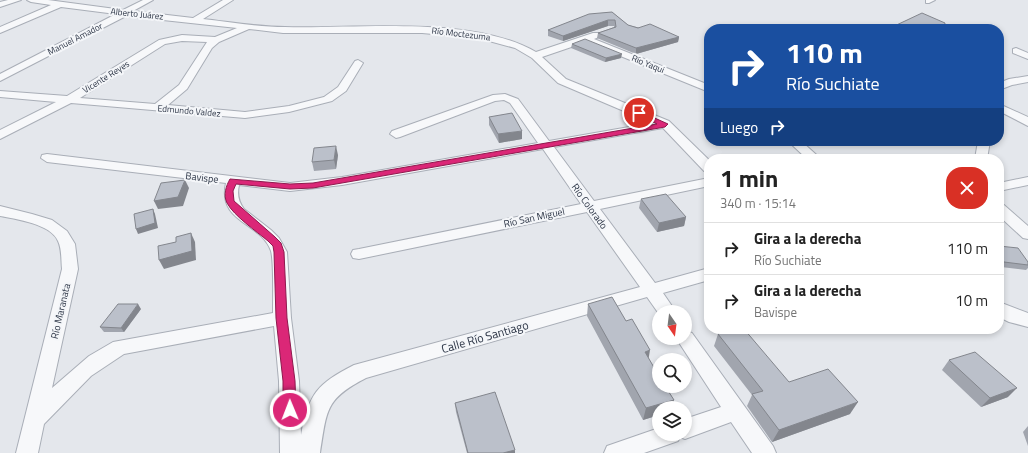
<!DOCTYPE html>
<html lang="es">
<head>
<meta charset="utf-8">
<style>
	:root { --surface:#fff; --page:#f6f6f6; --text:#222; --muted:#767676; --line:#e0e0e0 }
	body { margin:0; font-family:"Titillium Web",sans-serif; background:var(--page); color:var(--text); height:100vh; display:flex; flex-direction:column; font-size:15px; white-space:nowrap }
	* { box-sizing:border-box; margin:0 }
	p { font-size:13px; color:var(--muted) }
	.icon { flex:none; width:22px; height:22px; fill:none; stroke:currentColor; stroke-width:2; stroke-linecap:round; stroke-linejoin:round }
	.map { position:relative; flex:1; overflow:hidden }
	.sheet { position:absolute; left:704px; top:154px; width:300px; height:180px; display:flex; flex-direction:column; background:var(--surface); border-radius:16px; box-shadow:0 2px 6px #0003 }
	.sheet>* { flex:none }
	.guide { position:absolute; left:704px; top:24px; width:300px; height:122px; border-radius:16px; box-shadow:0 2px 6px #0003; background:#1a4fa0; color:#fff; overflow:hidden }
	.needle { width:26px; rotate:166deg }
	.controls { position:absolute; left:652px; top:305px; display:grid; gap:8px }
	.controls a { display:grid; place-items:center; width:40px; height:40px; border-radius:50%; background:var(--surface); box-shadow:0 2px 6px #0003; font-size:20px }
	.pin { position:absolute; display:grid; place-items:center; width:34px; height:34px; color:#fff; margin:-17px; border:2px solid #fff; border-radius:50%; box-shadow:0 1px 4px #0007 }
	.me { position:absolute; width:44px; margin:-22px; rotate:359deg; stroke-linejoin:round; filter:drop-shadow(0 0 3px #0008) }
	.turn { display:flex; align-items:center; gap:14px; height:84px; padding:0 16px; font-size:18px }
	.turn .icon { width:52px; height:52px; stroke-width:2.5 }
	.turn b { display:block; font-size:28px; line-height:34px }
	.then { display:flex; align-items:center; height:38px; padding:0 16px; background:#0003; gap:8px; font-size:15px }
	.round { display:grid; place-items:center; flex:none; width:42px; height:42px; border-radius:16px; background:var(--page) }
	.overview { display:flex; align-items:center; justify-content:space-between; height:68px; padding:0 16px }
	h1 { font-size:24px; font-weight:700; line-height:30px }
	ul { padding:0; list-style:none }
	li { display:flex; align-items:center; gap:12px; height:52px; padding:0 16px; border-top:1px solid var(--line) }
	li div { flex:1 }
	li b { display:block; font-size:15px }
	li em { font-style:normal }
	.map>svg:first-child { display:block }
	.lines { fill:none; stroke-linecap:round; stroke-linejoin:round }
	.street-casing { stroke:#a9aeb7; stroke-width:2 }
	.street { fill:#f7f8fa; fill-rule:evenodd }
	.wall { fill:#a1a5ae }
	.shaded-wall { fill:#83868d }
	.building { fill:#bbc0ca; stroke:#83868d }
	.route { fill:#db2777; stroke:#8e194d }
	.labels { text-anchor:middle; stroke-width:4; stroke-linejoin:round; paint-order:stroke }
	.far-street-label { font-size:9px; fill:#2b3445; stroke:#f4f6f9 }
	.street-label { font-size:10px; fill:#2b3445; stroke:#f4f6f9 }
	.near-street-label { font-size:12px; fill:#2b3445; stroke:#f4f6f9 }
</style>
</head>
<body>
<div class="map">
<svg width="1028" height="453" viewBox="0 0 1028 453">
	<rect width="100%" height="100%" fill="#e4e7ec"/>
	<g class="lines">
		<defs>
			<g id="street">
				<polygon points="8,0 21,0 0,7 0,2"/>
				<path d="M27,0h21l75,10 20,-10h10l-20,11 60,7 30,-18h10l-30,19c27,3 55,8 82,8 73,2 187,-12 251,25l57,-19h6v4l-5,2 115,46v7l-123,-50 -44,15 24,22 103,42 40,39v12l-5,-1 -41,-43 -109,19 40,54 115,-23v8l-109,23 55,74 54,-15v12l-46,13 13,19h-17v2l-12,-17 -281,81c-41,21 -39,32 -46,75h-40l-1,-72 -5,-55 -150,28 -33,22 -47,48 -6,29h-22l46,-184c-1,-9 0,-20 -4,-28 -7,-17 -42,-22 -58,-25v-10l32,8 20,6 15,11 8,13 3,25 -26,119 37,-32 24,-14 160,-29c0,-14 1,-51 -2,-62 -10,-29 -54,-28 -45,-68l-179,-21 -6,-4 1,-3 5,-1 243,29 52,-6 196,-34 -28,-40 -6,-3 -9,1 -95,36 -4,1 -6,-4 2,-3 101,-36 12,-1 13,5 31,42 103,-18 -94,-40 -26,-25 -17,-10 -37,-10 -56,-5h-139l-34,-4 -30,13 -7,6 -25,41 -19,16 77,7 44,-6 35,-9 14,-10 17,-26 3,-1 5,3 -17,28 -14,10 -43,11 -44,6 -174,-15 -71,36v-9l56,-28 -56,-5v-6l67,5 92,-56 23,-5 33,2 22,-9 -111,-12 -126,65v-7l116,-60 -55,-7 -61,26v-6l51,-22 -20,-3zM182,41l25,1 -28,43 -24,19 -75,-6 85,-54zM543,149l38,55 -222,45 -6,1 -2,4 2,4 6,1 228,-47 53,75 -286,78c-37,19 -45,28 -53,70l-2,-54 -8,-63 -4,-66 -8,-14 -8,-8 -27,-21c-6,-8 -7,-15 -5,-24l51,6 52,-6z"/>
				<polygon points="926,0 935,0 929,3 926,3"/>
				<polygon points="1016,48 1028,53 1028,59 1013,53 1013,49"/>
				<polygon points="1028,76 1028,82 1012,85 999,90 999,83 1009,79"/>
				<polygon points="999,104 1028,117 1028,126 999,111"/>
				<polygon points="788,141 801,141 821,159 807,159"/>
				<polygon points="978,141 990,141 987,159 975,159"/>
				<polygon points="1028,177 1028,185 999,191 999,183"/>
				<polygon points="999,204 1004,205 1028,226 1028,239 1023,238 999,216"/>
				<polygon points="999,302 1028,313 1028,327 1009,322 999,317"/>
				<polygon points="685,331 692,333 773,446 776,453 752,453 731,422 685,439 680,437 678,441 644,453 604,453 607,446 659,428 659,434 685,434 685,419 721,407 676,338 685,338"/>
			</g>
		</defs>
		<use href="#street" class="street-casing"/>
		<use href="#street" class="street"/>
	</g>
	<g class="wall">
		<polygon points="612,12 628,25 679,37 678,42 636,54 597,38 598,33 614,27 614,26 608,26 563,41 548,36 548,30"/>
		<polygon points="572,44 621,58 605,62 571,48"/>
		<polygon points="489,117 522,139 499,143 489,125"/>
		<polygon points="338,155 336,169 314,171 312,162"/>
		<polygon points="641,199 686,217 684,226 657,232 639,208"/>
		<polygon points="999,246 1028,262 1028,268 1026,270 1001,267 999,264"/>
		<polygon points="588,304 648,358 674,400 671,408 659,408 659,415 643,420 587,316"/>
		<polygon points="141,309 124,332 104,332 100,327"/>
		<polygon points="718,334 789,382 850,414 772,442 747,406 752,395 714,346"/>
		<polygon points="949,360 1008,397 981,407 942,370"/>
		<polygon points="455,403 515,453 467,453 456,412"/>
		<polygon points="1028,426 1028,446 1023,432"/>
	</g>
	<g class="shaded-wall">
		<polygon points="608,20 608,26 563,41 563,36"/>
		<polygon points="679,37 678,42 636,54 636,48"/>
		<polygon points="622,54 621,58 605,62 606,58"/>
		<polygon points="522,131 522,139 499,143 498,134"/>
		<polygon points="336,146 338,155 336,169 334,160"/>
		<polygon points="185,180 189,188 183,206 158,209 154,201"/>
		<polygon points="153,209 155,214 158,228 138,234 136,229"/>
		<polygon points="686,217 684,226 657,232 659,223"/>
		<polygon points="191,233 195,242 196,260 164,269 159,260"/>
		<polygon points="138,304 141,309 124,332 121,328"/>
		<polygon points="650,350 648,362 645,352"/>
		<polygon points="1017,388 1008,397 981,407 990,398"/>
		<polygon points="674,400 671,408 659,408 659,415 643,420 646,408"/>
		<polygon points="858,402 850,414 772,442 779,430"/>
		<polygon points="515,450 515,453 503,453"/>
	</g>
	<g class="building">
		<polygon points="612,12 628,25 638,28 650,24 679,37 636,48 598,33 616,27 615,20 608,20 563,36 548,30 589,14"/>
		<polygon points="922,13 945,23 944,29 888,29"/>
		<polygon points="585,39 622,54 606,58 572,44"/>
		<polygon points="512,113 522,131 498,134 489,117"/>
		<polygon points="336,146 334,160 312,162 314,148"/>
		<polygon points="185,180 178,197 154,201 161,183"/>
		<polygon points="666,194 686,217 659,223 641,199"/>
		<polygon points="153,209 155,223 136,229 134,214"/>
		<polygon points="191,233 192,251 159,260 158,246 176,242 176,237"/>
		<polygon points="999,246 1018,248 1028,262 1028,265 1004,262 999,255"/>
		<polygon points="612,297 626,321 632,319 650,350 645,352 659,376 659,386 665,386 674,400 646,408 588,304"/>
		<polygon points="118,304 138,304 121,328 100,327"/>
		<polygon points="735,329 744,329 789,382 828,369 858,402 779,430 752,394 763,391 718,334"/>
		<polygon points="975,352 1017,388 990,398 949,360"/>
		<polygon points="495,392 515,450 503,453 468,453 455,403"/>
	</g>
	<path class="route" d="M639,111l29,13 -3,3 -352,61 -23,1 -54,-5 -3,7 1,10 41,36 6,6 3,9 3,66 8,63 1,29 -2,4 -4,1 -5,-1 -2,-4v-29l-7,-63 -2,-66 -1,-6 -5,-5c-12,-10 -34,-25 -41,-38 -4,-8 -1,-17 3,-24l60,5 23,-1 344,-59 -20,-10 -1,-1z"/>
	<g class="labels">
		<g class="far-street-label">
			<text transform="translate(137 14) rotate(6)" y="3">Alberto Juárez</text>
			<text transform="translate(461 34) rotate(7)" y="3">Río Moctezuma</text>
			<text transform="translate(75 39) rotate(-27)" y="3">Manuel Amador</text>
			<text transform="translate(648 64) rotate(22)" y="3">Río Yaqui</text>
			<text transform="translate(106 77) rotate(-32)" y="3">Vicente Reyes</text>
			<text transform="translate(189 111) rotate(5)" y="3">Edmundo Valdez</text>
		</g>
		<g class="street-label">
			<text transform="translate(202 177) rotate(7)" y="4">Bavispe</text>
			<text transform="translate(590 206) rotate(54)" y="4">Río Colorado</text>
			<text transform="translate(534 217) rotate(-12)" y="4">Río San Miguel</text>
			<text transform="translate(60 311) rotate(-77)" y="4">Río Maranata</text>
		</g>
		<g class="near-street-label">
			<text transform="translate(485 337) rotate(-16)" y="4">Calle Río Santiago</text>
		</g>
	</g>
</svg>
<div class="controls">
<a><svg class="needle" viewBox="-14 -14 28 28"><path d="M0-13l5 13h-10z" fill="#e53935"/><path d="M0 13l5-13h-10z" fill="#767676"/></svg></a>
<a><svg class="icon" aria-label="search" viewBox="0 0 24 24"><circle cx="10" cy="10" r="6"/><path d="M15 15l6 6"/></svg></a>
<a><svg class="icon" aria-label="layers" viewBox="0 0 24 24"><path d="M12 4l9 5-9 5-9-5zM3 14l9 5 9-5"/></svg></a>
</div>
<div class="pin" style="left:639px;top:113px;background:#d93025"><svg class="icon" aria-label="arrive" viewBox="0 0 24 24"><path d="M6 21V4h12l-3 4 3 4H6"/></svg></div>
<svg class="me" style="left:290px;top:410px" viewBox="-20 -20 40 40"><circle r="17" fill="#db2777" stroke="#fff" stroke-width="3"/><path d="M0-11L8 9 0 5-8 9z" fill="#fff"/></svg>
<div class="guide">
<div class="turn"><svg class="icon" aria-label="right" viewBox="0 0 24 24"><path d="M7 20v-9h11M14 6l5 5-5 5"/></svg><div><b>110 m</b>Río Suchiate</div></div>
<div class="then">Luego<svg class="icon" aria-label="right" viewBox="0 0 24 24"><path d="M7 20v-9h11M14 6l5 5-5 5"/></svg></div>
</div>
<section class="sheet">
<div class="overview"><div><h1>1 min</h1><p>340 m · 15:14</p></div><a class="round" style="background:#d93025;color:#fff"><svg class="icon" aria-label="close" viewBox="0 0 24 24"><path d="M6 6l12 12M18 6L6 18"/></svg></a></div>
<ul>
<li><svg class="icon" aria-label="right" viewBox="0 0 24 24"><path d="M7 20v-9h11M14 6l5 5-5 5"/></svg><div><b>Gira a la derecha</b><p>Río Suchiate</p></div><em>110 m</em></li>
<li><svg class="icon" aria-label="right" viewBox="0 0 24 24"><path d="M7 20v-9h11M14 6l5 5-5 5"/></svg><div><b>Gira a la derecha</b><p>Bavispe</p></div><em>10 m</em></li>
</ul>
</section>
</div>
</body>
</html>
